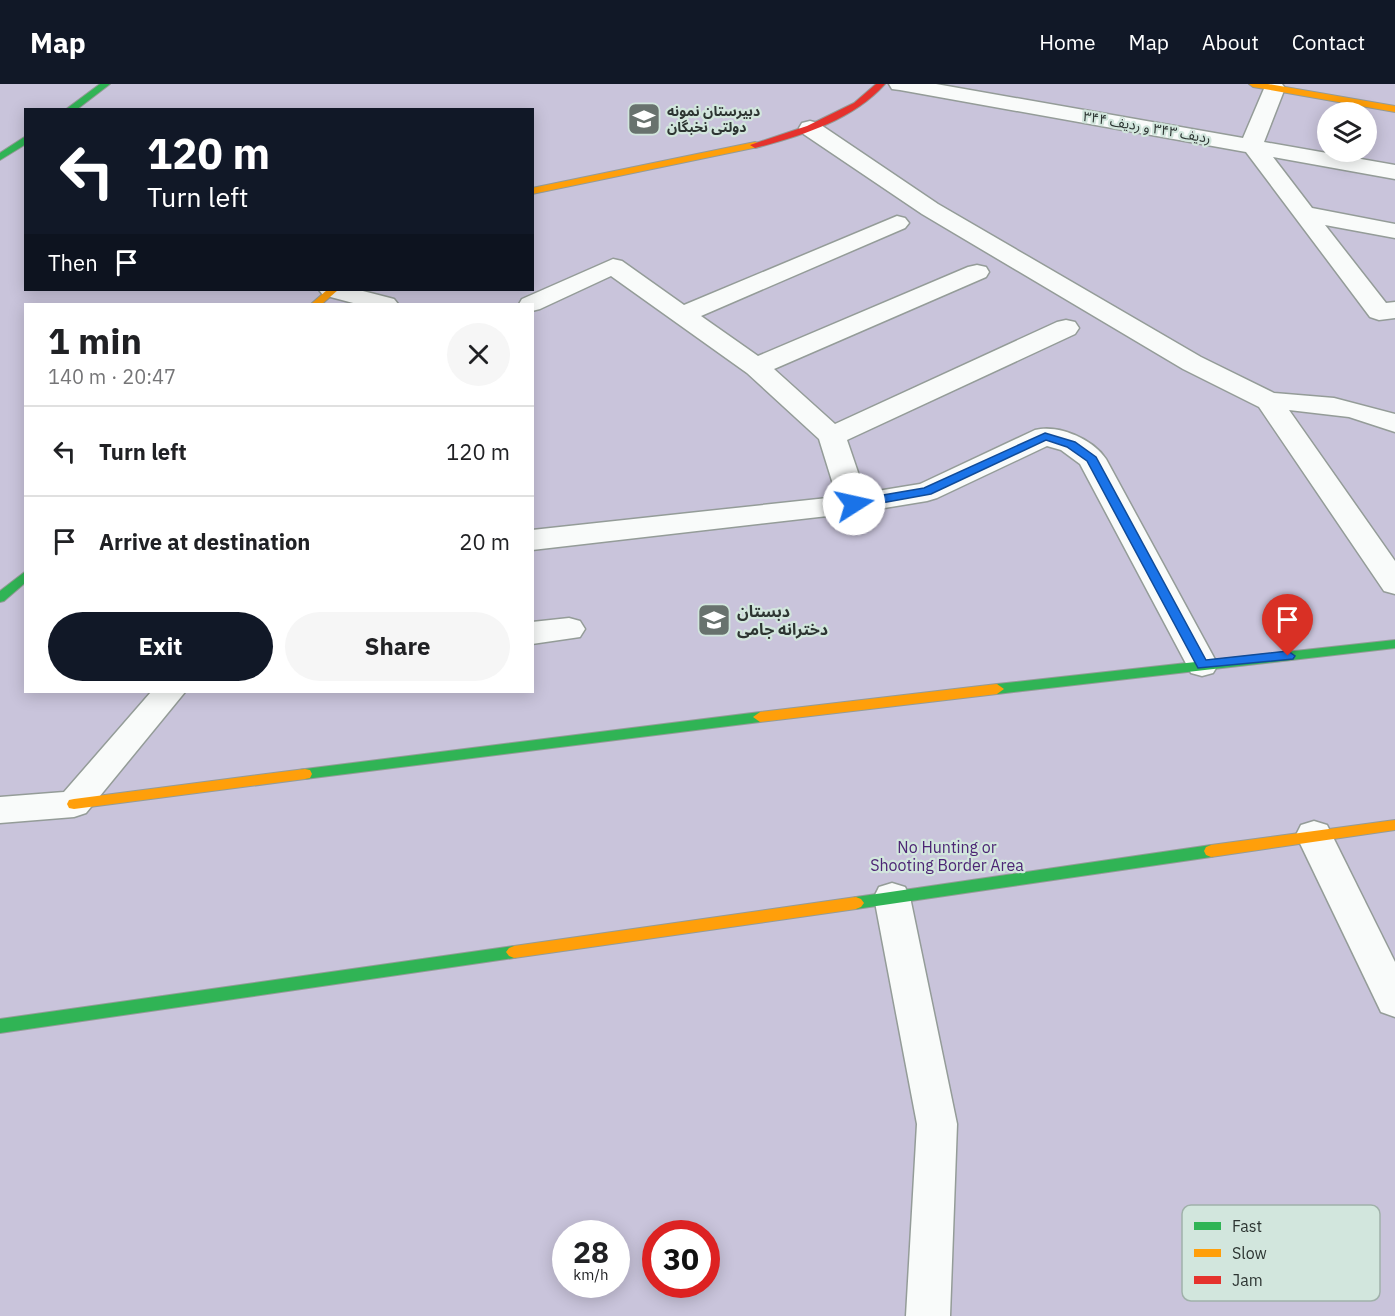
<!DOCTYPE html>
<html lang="en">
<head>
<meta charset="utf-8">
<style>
	:root { --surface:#fff; --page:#f6f6f6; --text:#202124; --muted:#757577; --line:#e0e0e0; --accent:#111827 }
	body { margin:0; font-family:"IBM Plex Sans","Noto Sans Arabic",sans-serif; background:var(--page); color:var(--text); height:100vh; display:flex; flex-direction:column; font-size:22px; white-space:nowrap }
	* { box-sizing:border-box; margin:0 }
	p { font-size:20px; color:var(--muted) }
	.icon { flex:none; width:33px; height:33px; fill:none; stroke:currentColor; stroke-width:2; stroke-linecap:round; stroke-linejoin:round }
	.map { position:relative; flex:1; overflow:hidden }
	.side { position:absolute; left:24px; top:219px; width:510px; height:390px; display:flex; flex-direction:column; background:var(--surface); border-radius:0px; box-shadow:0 3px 15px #0003 }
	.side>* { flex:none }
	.banner { position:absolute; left:24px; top:24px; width:510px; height:183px; border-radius:0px; box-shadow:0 3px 15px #0003; background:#111827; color:#fff; overflow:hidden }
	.tools { position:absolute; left:1317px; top:18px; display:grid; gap:12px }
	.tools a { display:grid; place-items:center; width:60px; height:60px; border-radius:50%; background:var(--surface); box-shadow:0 3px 15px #0003; font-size:30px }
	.speed { position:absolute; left:552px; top:1136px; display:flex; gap:12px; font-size:30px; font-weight:700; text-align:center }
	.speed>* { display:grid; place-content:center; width:78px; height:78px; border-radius:50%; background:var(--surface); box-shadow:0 3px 15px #0003; line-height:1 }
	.speed small { font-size:15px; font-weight:400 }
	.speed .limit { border:9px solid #d22; background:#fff; color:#111 }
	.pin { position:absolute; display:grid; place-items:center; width:51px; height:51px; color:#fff; margin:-62px -26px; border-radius:50% 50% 50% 0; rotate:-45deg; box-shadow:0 0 6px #0007 }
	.pin .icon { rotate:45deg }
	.me { position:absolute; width:66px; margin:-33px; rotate:80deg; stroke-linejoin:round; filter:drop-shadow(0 0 4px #0008) }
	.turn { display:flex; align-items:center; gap:21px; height:126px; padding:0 24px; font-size:27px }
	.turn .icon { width:78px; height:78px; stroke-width:2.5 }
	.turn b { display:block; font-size:42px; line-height:51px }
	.then { display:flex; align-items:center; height:57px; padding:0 24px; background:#0003; gap:12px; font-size:22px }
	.round { display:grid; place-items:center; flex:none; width:63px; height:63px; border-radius:32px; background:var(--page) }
	.overview { display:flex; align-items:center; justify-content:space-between; height:102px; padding:0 24px }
	h1 { font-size:36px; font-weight:800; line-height:45px }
	.primary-button { display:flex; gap:12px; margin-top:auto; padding:12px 24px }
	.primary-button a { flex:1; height:69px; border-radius:36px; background:var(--accent); color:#fff; font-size:24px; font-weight:800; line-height:69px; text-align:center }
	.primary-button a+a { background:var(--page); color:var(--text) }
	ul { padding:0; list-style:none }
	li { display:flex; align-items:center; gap:18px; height:90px; padding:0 24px; border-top:2px solid var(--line) }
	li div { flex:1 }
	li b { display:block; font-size:22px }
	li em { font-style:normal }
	header { display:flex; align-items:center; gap:36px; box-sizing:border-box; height:84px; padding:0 30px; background:var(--accent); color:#fff }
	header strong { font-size:28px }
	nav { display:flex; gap:33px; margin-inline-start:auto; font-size:21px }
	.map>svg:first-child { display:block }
	.green { fill:#c9c4db; fill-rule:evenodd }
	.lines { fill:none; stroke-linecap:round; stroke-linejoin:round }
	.street-casing { stroke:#949c98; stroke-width:3 }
	.fast-casing { stroke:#949c98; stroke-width:2 }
	.slow-casing { stroke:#949c98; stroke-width:2 }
	.jam-casing { stroke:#949c98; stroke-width:2 }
	.street { fill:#f9fbfa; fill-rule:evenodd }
	.fast { fill:#30b455; fill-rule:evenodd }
	.slow { fill:#ff9f0a; fill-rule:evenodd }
	.jam { fill:#e5322d; fill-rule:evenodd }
	.route { fill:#1a73e8; stroke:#114b97; stroke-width:1.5 }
	.labels { text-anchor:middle; stroke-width:4.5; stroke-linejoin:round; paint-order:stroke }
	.far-poi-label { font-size:14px; font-weight:bold; fill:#2d3532; stroke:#d2e6dd; text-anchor:start }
	.far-street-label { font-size:14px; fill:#2d3532; stroke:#d2e6dd }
	.poi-label { font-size:16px; font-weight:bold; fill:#2d3532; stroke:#d2e6dd; text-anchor:start }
	.park-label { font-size:16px; fill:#4d2675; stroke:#d2e6dd }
	.key { fill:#d2e6dd; stroke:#a0b1aa; stroke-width:1.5 }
	.key-label { font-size:16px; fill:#2d3532 }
</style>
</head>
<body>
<header>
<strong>Map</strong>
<nav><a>Home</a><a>Map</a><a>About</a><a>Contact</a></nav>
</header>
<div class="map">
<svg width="1395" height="1232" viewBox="0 0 1395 1232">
	<rect width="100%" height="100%" fill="#d7e2dc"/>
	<path class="green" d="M0,0h1395v1232h-1395zM26,26h506v180h-506zM1328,28h38v40h-38zM26,220h506v388h-506zM566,1149h50v51h-50zM656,1149h50v51h-50z"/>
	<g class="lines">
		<defs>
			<g id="street">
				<polygon points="889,0 936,0 1243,54 1266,0 1282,0 1285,4 1264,58 1395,81 1395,95 1273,73 1312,124 1395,140 1395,154 1325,141 1386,219 1395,218 1395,234 1379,236 1370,233 1246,68 900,6 892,5"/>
				<polygon points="810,37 818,39 938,120 1201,273 1274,309 1334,314 1395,330 1395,348 1349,333 1289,326 1395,477 1395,510 1384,507 1259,323 1183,285 922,130 802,49 799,44 802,39"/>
				<path d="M897,132l8,2 4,5 -4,5 -204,88 57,40 210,-89 9,-2 9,2 3,5 -3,5 -212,92 61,55 222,-102 9,-2 9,2 4,6 -4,6 -228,106 18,53 55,-9 115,-54c23,-6 58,9 71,29l112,206 -5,8 -11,3 -11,-3 -111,-209 -19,-14 -14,-4 -110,52 -10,3 -73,12 -322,37v-20l305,-33 -18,-58 -72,-66 -136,-97 -71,33 -8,2v-7h-13l3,-5 91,-40 9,2 62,44z"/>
				<polygon points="319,206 359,206 394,215 398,220 357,220 323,211"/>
				<polygon points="569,534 580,537 585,545 580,553 532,560 532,538"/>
				<polygon points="151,608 185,608 86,729 74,733 0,739 0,713 64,708"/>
				<polygon points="1314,737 1327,741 1395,878 1395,933 1381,928 1296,751 1301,741"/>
				<polygon points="892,799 905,803 910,813 957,1040 950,1232 906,1232 917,1040 874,813 879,803"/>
			</g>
			<g id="fast">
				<polygon points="100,0 110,0 76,26 65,26"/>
				<polygon points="26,52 26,60 0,76 0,69"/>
				<polygon points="26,487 26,498 4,517 0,518 0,507"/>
				<polygon points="1395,556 1395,564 997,610 990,605 997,600"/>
				<polygon points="760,628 767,633 760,638 305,695 300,694 298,690 300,686 305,685"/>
				<polygon points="1211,761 1216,763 1218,767 1216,771 1211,773 856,825 851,823 848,819 851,815 856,813"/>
				<polygon points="514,862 519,864 522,868 519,872 514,874 0,949 0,935"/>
			</g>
			<g id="slow">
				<polygon points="1249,0 1268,0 1395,22 1395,28 1253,3"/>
				<polygon points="755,58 758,59 758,63 532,110 532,104"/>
				<polygon points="327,206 338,206 322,220 311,220"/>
				<polygon points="997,600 1004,605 997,610 760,638 753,633 760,628"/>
				<polygon points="305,685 310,686 312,690 310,694 305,695 74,725 69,724 67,720 69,716 74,715"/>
				<polygon points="1395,736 1395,746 1211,773 1206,771 1204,767 1206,763 1211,761"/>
				<polygon points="856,813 861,815 864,819 861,823 856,825 514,874 509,872 506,868 509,864 514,862"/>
			</g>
			<path id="jam" d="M876,0h9c-32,36 -84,52 -130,64l-5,-3 57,-19 47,-23z"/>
		</defs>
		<use href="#street" class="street-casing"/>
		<use href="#fast" class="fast-casing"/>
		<use href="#slow" class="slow-casing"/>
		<use href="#jam" class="jam-casing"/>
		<use href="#street" class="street"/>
		<use href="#fast" class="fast"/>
		<use href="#slow" class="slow"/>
		<use href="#jam" class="jam"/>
	</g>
	<polygon class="route" points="1045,349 1075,358 1096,373 1206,576 1288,567 1295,572 1293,575 1198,584 1087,377 1067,363 1046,356 931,410 854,424 848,420 854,416 924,404"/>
	<defs>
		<symbol id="school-square" viewBox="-11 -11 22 22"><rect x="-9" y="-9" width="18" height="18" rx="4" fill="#68726e" stroke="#d2e6dd"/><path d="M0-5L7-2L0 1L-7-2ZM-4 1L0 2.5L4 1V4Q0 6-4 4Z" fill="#fff"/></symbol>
	</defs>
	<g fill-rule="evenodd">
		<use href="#school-square" x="625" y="16" width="38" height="38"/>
		<use href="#school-square" x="695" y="517" width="38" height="38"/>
	</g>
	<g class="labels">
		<g class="far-poi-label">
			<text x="667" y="32">دبیرستان نمونه<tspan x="667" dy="16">دولتی نخبگان</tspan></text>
		</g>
		<g class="far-street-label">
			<text transform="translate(1147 43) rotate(10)" y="5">ردیف ۳۴۳ و ردیف ۳۴۴</text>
		</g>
		<g class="poi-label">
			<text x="737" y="533">دبستان<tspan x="737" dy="18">دخترانه جامی</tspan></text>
		</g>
		<g class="park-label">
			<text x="947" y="769">No Hunting or<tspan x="947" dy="18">Shooting Border Area</tspan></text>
		</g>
	</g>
	<rect x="1182" y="1121" width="198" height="96" rx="9" class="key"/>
	<rect x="1194" y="1138" width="27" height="8" fill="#30b455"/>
	<rect x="1194" y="1165" width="27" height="8" fill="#ff9f0a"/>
	<rect x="1194" y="1192" width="27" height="8" fill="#e5322d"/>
	<g class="key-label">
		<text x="1232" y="1148">Fast</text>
		<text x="1232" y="1175">Slow</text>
		<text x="1232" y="1202">Jam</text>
	</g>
</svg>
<div class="tools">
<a><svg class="icon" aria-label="layers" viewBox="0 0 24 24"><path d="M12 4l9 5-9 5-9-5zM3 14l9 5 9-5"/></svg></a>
</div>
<div class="speed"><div>28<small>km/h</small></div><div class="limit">30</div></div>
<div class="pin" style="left:1288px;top:572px;background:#d93025"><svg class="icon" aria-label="arrive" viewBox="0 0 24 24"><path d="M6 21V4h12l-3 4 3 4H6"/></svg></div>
<svg class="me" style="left:854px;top:420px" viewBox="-20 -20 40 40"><circle r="19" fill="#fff"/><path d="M0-13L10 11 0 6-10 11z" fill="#1a73e8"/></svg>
<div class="banner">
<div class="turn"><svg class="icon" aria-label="left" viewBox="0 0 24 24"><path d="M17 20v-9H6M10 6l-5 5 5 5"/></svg><div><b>120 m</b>Turn left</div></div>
<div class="then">Then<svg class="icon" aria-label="arrive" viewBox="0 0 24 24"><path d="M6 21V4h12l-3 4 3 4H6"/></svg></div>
</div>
<section class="side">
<div class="overview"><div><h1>1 min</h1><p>140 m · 20:47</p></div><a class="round"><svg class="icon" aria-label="close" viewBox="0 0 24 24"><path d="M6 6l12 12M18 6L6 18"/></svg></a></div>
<ul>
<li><svg class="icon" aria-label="left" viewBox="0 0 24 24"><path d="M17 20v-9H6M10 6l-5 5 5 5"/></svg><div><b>Turn left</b></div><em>120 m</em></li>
<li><svg class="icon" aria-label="arrive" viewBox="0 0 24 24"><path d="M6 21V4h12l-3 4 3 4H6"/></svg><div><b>Arrive at destination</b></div><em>20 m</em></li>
</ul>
<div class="primary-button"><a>Exit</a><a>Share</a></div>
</section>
</div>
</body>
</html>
